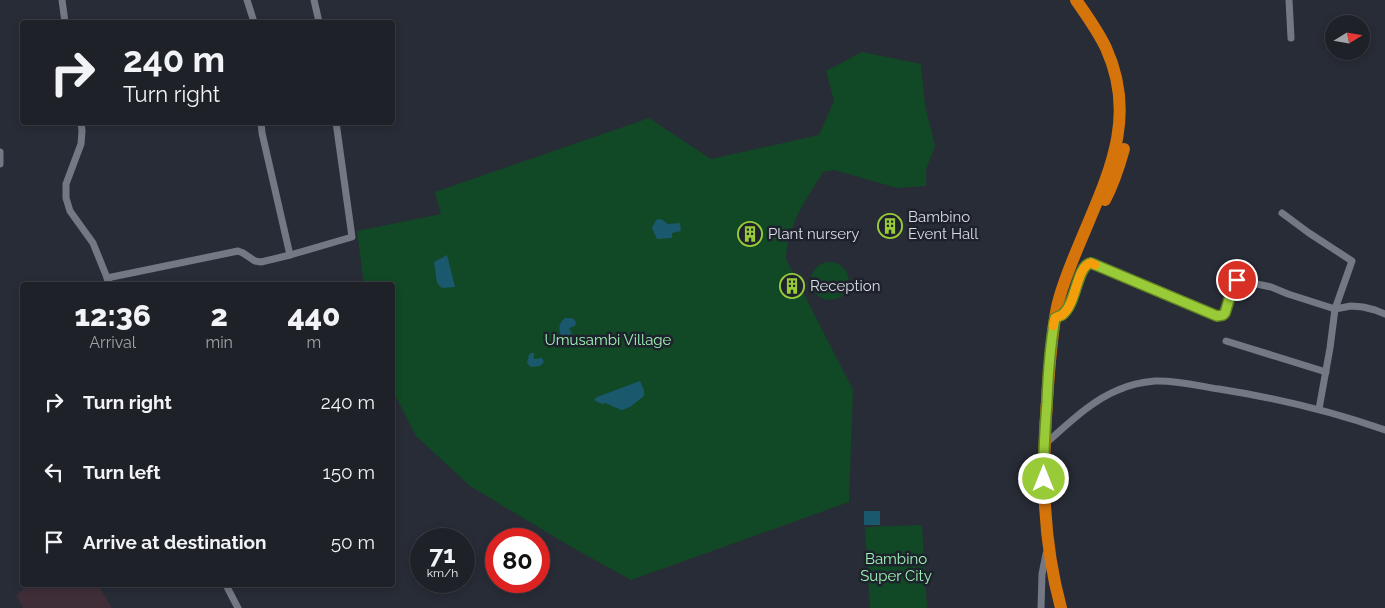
<!DOCTYPE html>
<html lang="en">
<head>
<meta charset="utf-8">
<style>
	:root { --surface:#1e2128; --page:#2b2e34; --text:#f1f3f6; --muted:#a1a3a8; --line:#3c3e45 }
	body { margin:0; font-family:Raleway,sans-serif; background:var(--page); color:var(--text); height:100vh; display:flex; flex-direction:column; font-size:19px; white-space:nowrap }
	* { box-sizing:border-box; margin:0 }
	p { font-size:16px; color:var(--muted) }
	.icon { flex:none; width:28px; height:28px; fill:none; stroke:currentColor; stroke-width:2; stroke-linecap:round; stroke-linejoin:round }
	.map { position:relative; flex:1; overflow:hidden }
	.side { position:absolute; left:20px; top:282px; width:375px; height:305px; display:flex; flex-direction:column; background:var(--surface); border-radius:5px; box-shadow:0 2px 8px #0003,0 0 0 1px var(--line) }
	.side>* { flex:none }
	.banner { position:absolute; left:20px; top:20px; width:375px; height:105px; border-radius:5px; box-shadow:0 2px 8px #0003,0 0 0 1px var(--line); background:#1e2128; color:var(--text); overflow:hidden }
	.needle { width:32px; rotate:79deg }
	.fabs { position:absolute; left:1325px; top:15px; display:grid; gap:10px }
	.fabs a { display:grid; place-items:center; width:45px; height:45px; border-radius:50%; background:var(--surface); box-shadow:0 2px 8px #0003,0 0 0 1px var(--line); font-size:25px }
	.speed { position:absolute; left:410px; top:528px; display:flex; gap:10px; font-size:25px; font-weight:700; text-align:center }
	.speed>* { display:grid; place-content:center; width:65px; height:65px; border-radius:50%; background:var(--surface); box-shadow:0 2px 8px #0003,0 0 0 1px var(--line); line-height:1 }
	.speed small { font-size:12px; font-weight:400 }
	.speed .limit { border:8px solid #d22; background:#fff; color:#111 }
	.pin { position:absolute; display:grid; place-items:center; width:42px; height:42px; color:#fff; margin:-21px; border:2px solid #fff; border-radius:50%; box-shadow:0 1px 5px #0007 }
	.me { position:absolute; width:55px; margin:-28px; rotate:0deg; stroke-linejoin:round; filter:drop-shadow(0 0 4px #0008) }
	.turn { display:flex; align-items:center; gap:18px; height:105px; padding:0 20px; font-size:22px }
	.turn .icon { width:65px; height:65px; stroke-width:2.5 }
	.turn b { display:block; font-size:35px; line-height:42px }
	.eta { display:flex; justify-content:space-evenly; align-items:center; height:85px; text-align:center }
	.eta b { font-size:30px; font-weight:800; line-height:35px }
	ul { padding:0; list-style:none }
	li { display:flex; align-items:center; gap:15px; height:70px; padding:0 20px }
	li div { flex:1 }
	li b { display:block; font-size:19px }
	li em { font-style:normal }
	.map>svg:first-child { display:block }
	.medical { fill:#3f2e38 }
	.green { fill:#114825 }
	.water { fill:#1a586e }
	.lines { fill:none; stroke-linecap:round; stroke-linejoin:round }
	.street { stroke:#737884; stroke-width:7 }
	.highway { stroke:#d4740b; stroke-width:12 }
	.route-casing { stroke:#638424; stroke-width:12 }
	.route { stroke:#98cb37; stroke-width:9 }
	.slow { stroke:#f59e0b; stroke-width:9 }
	.labels { text-anchor:middle; stroke-width:5; stroke-linejoin:round; paint-order:stroke }
	.poi-label { font-size:15px; fill:#dadce3; stroke:#1e222c; text-anchor:start }
	.park-label { font-size:15px; fill:#9ff3b4; stroke:#1e222c }
</style>
</head>
<body>
<div class="map">
<svg width="1385" height="608" viewBox="0 0 1385 608">
	<rect width="100%" height="100%" fill="#282c36"/>
	<polygon class="medical" points="30,585 98,585 112,608 23,608 16,595"/>
	<g class="green">
		<path d="M862,52l59,12 4,41 10,41 -9,24v16l-29,2 -63,-18 -11,2c-17,28 -36,54 -37,87l67,131 -4,112 -218,78 -58,-32 -103,-62 -54,-50 -23,-45 -1,-106h-28l-7,-54 84,-17 -6,-22 214,-74 62,41 108,-24 15,-34 -8,-30z"/>
		<circle cx="830" cy="281" r="19"/>
		<polygon points="922,525 927,608 870,608 865,527"/>
	</g>
	<g class="water">
		<polygon points="661,219 668,224 680,223 681,231 672,233 672,238 657,239 652,228 656,220"/>
		<polygon points="447,255 455,287 442,288 437,283 434,262"/>
		<path d="M565,318c6,0 9,-1 11,5l-1,3 -6,2 4,8 -3,8 -6,1 -3,-2c1,-10 -6,-17 4,-25z"/>
		<polygon points="531,353 534,353 534,359 542,358 544,362 540,366 531,367 527,363 529,355"/>
		<polygon points="640,381 644,390 644,396 630,407 622,410 614,407 606,403 602,404 594,400 597,397"/>
		<rect x="864" y="511" width="16" height="14"/>
	</g>
	<g class="lines">
		<g class="street">
			<polyline points="62,0 65,22"/>
			<polyline points="247,0 254,22"/>
			<polyline points="314,0 319,22"/>
			<polyline points="1289,0 1291,38"/>
			<polyline points="81,122 82,131 81,144 66,184 66,198 70,211 93,243 110,285"/>
			<polyline points="261,122 262,133 290,255"/>
			<polyline points="0,152 0,164"/>
			<polyline points="1282,213 1309,233 1352,261 1335,309 1330,348 1319,409"/>
			<polyline points="107,278 238,251 243,253 255,261 261,262 290,255 352,237 336,122"/>
			<path d="M1055,318c3,-1 6,-2 8,-3 13,-11 14,-49 28,-52l126,53 6,-1 2,-2 9,-30 4,-3 33,7 17,7 47,15 16,-3 12,1 12,3 10,4"/>
			<polyline points="1226,341 1326,372"/>
			<path d="M1045,444c23,-20 46,-43 73,-54 11,-5 25,-8 37,-9 22,-1 43,5 64,8 57,9 112,22 166,41"/>
			<polyline points="226,585 238,608"/>
			<polyline points="1041,608 1042,574 1046,554"/>
		</g>
		<g class="highway">
			<path d="M1105,200c9,-17 14,-33 19,-51"/>
			<path d="M1061,608c-19,-71 -19,-134 -14,-207 2,-31 4,-63 10,-94 5,-23 15,-45 24,-67 27,-65 57,-122 25,-192 -8,-17 -19,-32 -30,-48"/>
		</g>
	</g>
	<g class="lines">
		<defs>
			<path id="route" d="M1044,479c-1,-25 1,-51 3,-77 1,-28 3,-56 8,-84 2,-1 5,-2 7,-3 15,-11 14,-49 29,-52l126,53 6,-1 2,-2 9,-30 3,-3"/>
		</defs>
		<use href="#route" class="route-casing"/>
		<use href="#route" class="route"/>
		<path class="slow" d="M1053,326l2,-8c2,-1 5,-2 7,-3 15,-11 14,-49 29,-52l4,2"/>
	</g>
	<defs>
		<symbol id="building-ring" viewBox="-11 -11 22 22"><circle r="9.5" fill="#1e222c" stroke="#98cb37" stroke-width="1.5"/><path d="M-4-6H4V6H1V3H-1V6H-4ZM-2.5-4.3h1.7v1.8h-1.7ZM.8-4.3h1.7v1.8H.8ZM-2.5-1h1.7V.8h-1.7ZM.8-1h1.7V.8H.8Z" fill="#98cb37"/></symbol>
	</defs>
	<g fill-rule="evenodd">
		<use href="#building-ring" x="876" y="212" width="28" height="28"/>
		<use href="#building-ring" x="736" y="220" width="28" height="28"/>
		<use href="#building-ring" x="778" y="272" width="28" height="28"/>
	</g>
	<g class="labels">
		<g class="poi-label">
			<text x="908" y="222">Bambino<tspan x="908" dy="17">Event Hall</tspan></text>
			<text x="768" y="239">Plant nursery</text>
			<text x="810" y="291">Reception</text>
		</g>
		<g class="park-label">
			<text x="608" y="345">Umusambi Village</text>
			<text x="896" y="564">Bambino<tspan x="896" dy="17">Super City</tspan></text>
		</g>
	</g>
</svg>
<div class="fabs">
<a><svg class="needle" viewBox="-14 -14 28 28"><path d="M0-13l5 13h-10z" fill="#e53935"/><path d="M0 13l5-13h-10z" fill="#a1a3a8"/></svg></a>
</div>
<div class="speed"><div>71<small>km/h</small></div><div class="limit">80</div></div>
<div class="pin" style="left:1237px;top:280px;background:#d93025"><svg class="icon" aria-label="arrive" viewBox="0 0 24 24"><path d="M6 21V4h12l-3 4 3 4H6"/></svg></div>
<svg class="me" style="left:1044px;top:479px" viewBox="-20 -20 40 40"><circle r="17" fill="#98cb37" stroke="#fff" stroke-width="3"/><path d="M0-11L8 9 0 5-8 9z" fill="#fff"/></svg>
<div class="banner">
<div class="turn"><svg class="icon" aria-label="right" viewBox="0 0 24 24"><path d="M7 20v-9h11M14 6l5 5-5 5"/></svg><div><b>240 m</b>Turn right</div></div>
</div>
<section class="side">
<div class="eta">
<div><b>12:36</b><p>Arrival</p></div>
<div><b>2</b><p>min</p></div>
<div><b>440</b><p>m</p></div>
</div>
<ul>
<li><svg class="icon" aria-label="right" viewBox="0 0 24 24"><path d="M7 20v-9h11M14 6l5 5-5 5"/></svg><div><b>Turn right</b></div><em>240 m</em></li>
<li><svg class="icon" aria-label="left" viewBox="0 0 24 24"><path d="M17 20v-9H6M10 6l-5 5 5 5"/></svg><div><b>Turn left</b></div><em>150 m</em></li>
<li><svg class="icon" aria-label="arrive" viewBox="0 0 24 24"><path d="M6 21V4h12l-3 4 3 4H6"/></svg><div><b>Arrive at destination</b></div><em>50 m</em></li>
</ul>
</section>
</div>
</body>
</html>
